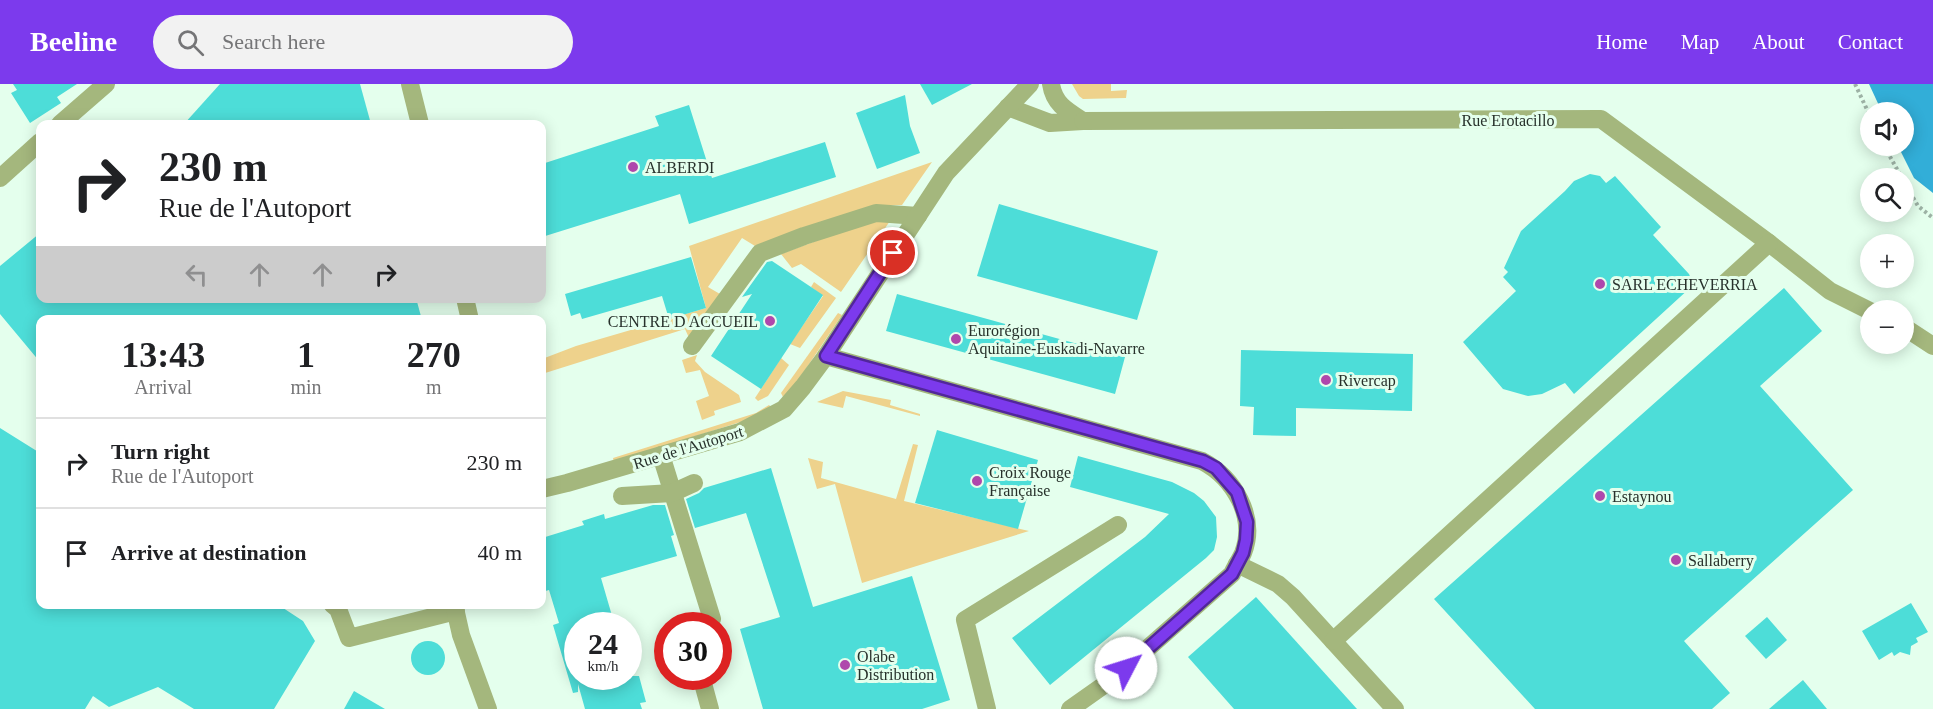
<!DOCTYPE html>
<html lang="en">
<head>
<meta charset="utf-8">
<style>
	:root { --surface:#fff; --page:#f2f2f2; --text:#202124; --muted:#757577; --line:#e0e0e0; --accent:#7c3aed }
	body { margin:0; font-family:"Times New Roman",serif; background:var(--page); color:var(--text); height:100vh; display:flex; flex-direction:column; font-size:22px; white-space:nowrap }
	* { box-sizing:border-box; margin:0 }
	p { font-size:20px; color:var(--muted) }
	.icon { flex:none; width:33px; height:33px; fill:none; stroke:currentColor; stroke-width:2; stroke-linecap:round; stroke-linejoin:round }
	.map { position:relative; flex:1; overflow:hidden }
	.details { position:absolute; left:36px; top:231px; width:510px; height:294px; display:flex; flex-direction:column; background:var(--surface); border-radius:12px; box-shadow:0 3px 15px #0003 }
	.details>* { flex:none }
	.banner { position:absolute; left:36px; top:36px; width:510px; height:183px; border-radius:12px; box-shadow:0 3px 15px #0003; background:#fff; color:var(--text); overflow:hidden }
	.controls { position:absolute; left:1860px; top:18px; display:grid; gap:12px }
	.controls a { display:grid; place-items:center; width:54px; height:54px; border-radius:50%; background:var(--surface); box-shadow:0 3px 15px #0003; font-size:30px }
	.speed { position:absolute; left:564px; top:528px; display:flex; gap:12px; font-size:30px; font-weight:700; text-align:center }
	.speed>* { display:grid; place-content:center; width:78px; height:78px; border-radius:50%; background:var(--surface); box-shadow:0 3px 15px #0003; line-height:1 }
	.speed small { font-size:15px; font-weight:400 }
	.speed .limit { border:9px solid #d22; background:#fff; color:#111 }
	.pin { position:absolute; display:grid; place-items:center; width:51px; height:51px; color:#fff; margin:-26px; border:3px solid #fff; border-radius:50%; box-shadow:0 2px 6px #0007 }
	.me { position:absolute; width:66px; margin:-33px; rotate:50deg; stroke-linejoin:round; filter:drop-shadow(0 0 4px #0008) }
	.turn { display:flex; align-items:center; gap:21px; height:126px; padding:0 24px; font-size:27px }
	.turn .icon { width:78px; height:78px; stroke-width:2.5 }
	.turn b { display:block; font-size:42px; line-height:51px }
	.lanes { display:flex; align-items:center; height:57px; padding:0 24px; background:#0003; justify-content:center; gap:30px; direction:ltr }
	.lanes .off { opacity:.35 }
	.eta { display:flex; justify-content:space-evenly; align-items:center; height:102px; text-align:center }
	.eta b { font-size:36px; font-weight:800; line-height:42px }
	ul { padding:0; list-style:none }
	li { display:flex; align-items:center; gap:18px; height:90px; padding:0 24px; border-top:2px solid var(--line) }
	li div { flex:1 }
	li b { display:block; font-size:22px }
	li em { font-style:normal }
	header { display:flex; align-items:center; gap:36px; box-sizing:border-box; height:84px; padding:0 30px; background:var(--accent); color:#fff }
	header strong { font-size:28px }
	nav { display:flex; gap:33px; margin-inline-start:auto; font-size:21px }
	.search { width:420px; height:54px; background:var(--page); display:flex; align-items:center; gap:15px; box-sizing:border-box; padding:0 21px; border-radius:33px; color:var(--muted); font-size:22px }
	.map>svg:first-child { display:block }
	.green { fill:#eed28c }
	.water { fill:#32aed8 }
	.building { fill:#4dddd8 }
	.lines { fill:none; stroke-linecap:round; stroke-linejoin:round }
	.path { stroke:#9db2a5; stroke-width:4; stroke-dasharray:3 3; stroke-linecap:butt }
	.minor { stroke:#a4b77d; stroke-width:18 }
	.route-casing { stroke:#51269a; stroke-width:15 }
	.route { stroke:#7c3aed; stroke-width:10 }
	.poi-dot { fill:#af48ac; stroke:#e4ffed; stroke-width:2 }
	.labels { text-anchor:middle; stroke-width:6; stroke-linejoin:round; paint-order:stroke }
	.street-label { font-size:16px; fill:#27312b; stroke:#e4ffed }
	.poi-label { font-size:16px; fill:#27312b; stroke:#e4ffed; text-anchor:start }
</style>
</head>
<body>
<header>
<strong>Beeline</strong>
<div class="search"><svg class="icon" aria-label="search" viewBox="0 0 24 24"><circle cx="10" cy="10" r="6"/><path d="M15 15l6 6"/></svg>Search here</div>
<nav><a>Home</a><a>Map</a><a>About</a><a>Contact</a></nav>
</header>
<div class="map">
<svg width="1933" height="625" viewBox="0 0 1933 625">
	<rect width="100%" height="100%" fill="#e4ffed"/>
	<g class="green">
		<polygon points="1072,0 1111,0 1111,7 1127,6 1126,14 1083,15 1079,12"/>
		<polygon points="932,78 902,121 887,121 755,162 742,154 708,203 720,210 690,256 685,245 542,290 542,275 576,262 706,224 689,162"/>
		<polygon points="883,132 890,137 841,208 801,180 792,184 781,170"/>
		<polygon points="814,198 836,214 800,264 790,260 823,212 811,203"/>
		<polygon points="838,229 842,231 795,301 783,313 781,309"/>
		<polygon points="697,271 695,277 705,288 739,311 741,318 714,327 715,331 702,336 696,317 709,312 700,286 686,289 682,276"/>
		<polygon points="781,274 789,281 768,312 758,317 755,314"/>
		<polygon points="843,307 891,316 890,321 920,330 920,332 846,312 843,324 817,318"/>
		<polygon points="769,321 771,323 753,334 614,378 613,374 756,329"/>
		<polygon points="913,360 918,361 904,417 1029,447 862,499 835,400 817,405 808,374 823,378 821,394 896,415"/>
	</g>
	<polygon class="water" points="1869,0 1933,0 1933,109 1914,94 1898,62 1904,62 1904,28 1882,28"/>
	<g class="building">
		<polygon points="13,0 77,0 57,13 61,19 30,39 11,9 17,6"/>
		<polygon points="220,0 360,0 371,40 184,40"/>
		<polygon points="920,0 972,0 932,21"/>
		<polygon points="905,11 910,42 920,69 877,85 856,29"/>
		<polygon points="689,21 712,94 825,58 836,93 689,140 680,110 542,153 542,80 659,42 655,32"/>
		<polygon points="1590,90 1600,92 1606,99 1615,92 1661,143 1653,151 1689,190 1692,197 1691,203 1574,310 1565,299 1542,310 1528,312 1503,305 1463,258 1516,207 1503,193 1508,188 1504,184 1521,147 1565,107 1574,97"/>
		<polygon points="999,120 1158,167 1137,236 977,192"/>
		<polygon points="40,149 40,214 416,214 422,236 40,236 40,278 0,230 0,182"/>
		<polygon points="691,173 706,224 669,235 662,212 582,235 580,229 571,232 565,210"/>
		<polygon points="772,177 823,211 761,305 711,272 752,210 742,213 767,178"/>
		<polygon points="1784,204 1822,247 1760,302 1853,406 1684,557 1730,609 1712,625 1535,625 1434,515"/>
		<polygon points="897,210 1125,273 1115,310 886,247"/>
		<polygon points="1241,266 1413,270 1412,327 1296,324 1296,352 1253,351 1254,323 1240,322"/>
		<polygon points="0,344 40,369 40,520 277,520 303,537 315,557 274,625 194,625 158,603 109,623 93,612 85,625 0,625"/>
		<polygon points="937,346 1038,376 1018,445 915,419"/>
		<polygon points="1078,372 1172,398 1194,409 1204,417 1216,433 1217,453 1214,466 1206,474 1050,601 1012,554 1145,453 1169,430 1070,403"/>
		<polygon points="771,384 813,523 912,492 950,616 922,625 763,625 740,545 780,533 746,429 695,444 686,415 699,409 704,404"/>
		<polygon points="653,421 665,421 674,451 671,452 677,472 601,494 615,542 578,542 578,592 639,592 646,618 640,619 642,625 585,625 578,600 578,608 573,609 553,541 559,539 549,506 542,508 542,454 584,441 582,437 604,430 605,435"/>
		<polygon points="1256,513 1357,625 1234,625 1188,573"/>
		<polygon points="1911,519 1928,548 1916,554 1918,558 1911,562 1910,571 1900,568 1894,572 1892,568 1879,576 1862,547"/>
		<polygon points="1767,533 1787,556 1766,575 1745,552"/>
		<circle cx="428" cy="574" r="17"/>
		<polygon points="1803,596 1827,625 1769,625"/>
		<polygon points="354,607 385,625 344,625"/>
	</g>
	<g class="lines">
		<g class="path">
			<polyline points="1855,0 1870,32"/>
			<polyline points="1884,62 1902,94"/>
			<polyline points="1904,98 1918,122 1933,134"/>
		</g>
		<g class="minor">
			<polyline points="410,0 420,40"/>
			<path d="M1008,23l42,16 33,-2c-16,-10 -29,-17 -32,-37"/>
			<polyline points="1083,37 1601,35 1769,159 1830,207 1870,227"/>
			<polyline points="60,40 106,0"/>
			<polyline points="0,94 40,58"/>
			<polyline points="465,214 470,236"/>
			<polyline points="1904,243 1933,262"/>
			<polyline points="692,262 760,169 804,152 876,129 918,132"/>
			<path d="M826,272l376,105c32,17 55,56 41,92 -3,7 -8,14 -11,21l-118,104 -44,31"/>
			<polyline points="661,371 712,535 705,542"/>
			<polyline points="542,405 567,399 740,348 784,325 803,303 826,272 946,89 1030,0"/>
			<polyline points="622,412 672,409 694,399"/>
			<polyline points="1237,480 1278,500 1293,513 1395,625"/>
			<polyline points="332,520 338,525 349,554 456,527"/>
			<polyline points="454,520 461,551 488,625"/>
			<polyline points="1333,557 1769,159"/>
			<polyline points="701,592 710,625"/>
			<polyline points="987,625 965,536 1118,441"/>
		</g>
	</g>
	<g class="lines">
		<defs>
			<polyline id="route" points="893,169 826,272 1203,377 1216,384 1237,408 1247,438 1246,456 1243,469 1232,490 1126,584"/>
		</defs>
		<use href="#route" class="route-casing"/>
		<use href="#route" class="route"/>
	</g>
	<g class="poi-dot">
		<circle cx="633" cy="83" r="6"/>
		<circle cx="1600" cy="200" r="6"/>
		<circle cx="770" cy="237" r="6"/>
		<circle cx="956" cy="255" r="6"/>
		<circle cx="1326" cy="296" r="6"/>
		<circle cx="977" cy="397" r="6"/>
		<circle cx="1600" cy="412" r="6"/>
		<circle cx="1676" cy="476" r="6"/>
		<circle cx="845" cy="581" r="6"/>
	</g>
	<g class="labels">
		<g class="street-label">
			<text x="1508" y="42">Rue Erotacillo</text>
			<text transform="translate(688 363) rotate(-17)" y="6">Rue de l'Autoport</text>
		</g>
		<g class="poi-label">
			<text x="645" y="89">ALBERDI</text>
			<text x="1612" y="206">SARL ECHEVERRIA</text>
			<text x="758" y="243" text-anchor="end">CENTRE D ACCUEIL</text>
			<text x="968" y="252">Eurorégion<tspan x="968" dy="18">Aquitaine-Euskadi-Navarre</tspan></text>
			<text x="1338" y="302">Rivercap</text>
			<text x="989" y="394">Croix Rouge<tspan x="989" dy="18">Française</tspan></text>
			<text x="1612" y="418">Estaynou</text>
			<text x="1688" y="482">Sallaberry</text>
			<text x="857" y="578">Olabe<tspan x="857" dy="18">Distribution</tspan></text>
		</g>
	</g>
</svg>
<div class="controls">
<a><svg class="icon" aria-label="sound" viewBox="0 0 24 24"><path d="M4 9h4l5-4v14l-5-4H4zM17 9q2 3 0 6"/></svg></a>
<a><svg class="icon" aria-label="search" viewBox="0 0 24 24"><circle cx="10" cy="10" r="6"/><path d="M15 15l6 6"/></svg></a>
<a>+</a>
<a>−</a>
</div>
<div class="speed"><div>24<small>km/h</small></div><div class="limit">30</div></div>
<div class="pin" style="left:893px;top:169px;background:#d93025"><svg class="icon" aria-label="arrive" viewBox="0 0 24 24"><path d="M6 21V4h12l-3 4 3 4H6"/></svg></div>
<svg class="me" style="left:1126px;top:584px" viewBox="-20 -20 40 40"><circle r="19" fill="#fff"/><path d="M0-13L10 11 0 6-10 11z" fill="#7c3aed"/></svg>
<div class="banner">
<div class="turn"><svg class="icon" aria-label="right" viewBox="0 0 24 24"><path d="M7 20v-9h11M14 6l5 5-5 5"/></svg><div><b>230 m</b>Rue de l'Autoport</div></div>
<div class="lanes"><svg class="icon off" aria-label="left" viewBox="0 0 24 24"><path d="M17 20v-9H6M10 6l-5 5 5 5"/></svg><svg class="icon off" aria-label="ahead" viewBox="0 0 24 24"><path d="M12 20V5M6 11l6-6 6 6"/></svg><svg class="icon off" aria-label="ahead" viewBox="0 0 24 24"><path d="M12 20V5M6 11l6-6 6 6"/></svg><svg class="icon" aria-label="right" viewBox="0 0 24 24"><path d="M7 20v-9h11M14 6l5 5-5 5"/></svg></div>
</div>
<section class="details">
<div class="eta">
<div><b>13:43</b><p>Arrival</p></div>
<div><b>1</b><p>min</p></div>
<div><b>270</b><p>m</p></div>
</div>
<ul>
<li><svg class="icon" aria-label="right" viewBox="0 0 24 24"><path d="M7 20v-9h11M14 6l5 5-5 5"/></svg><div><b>Turn right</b><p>Rue de l'Autoport</p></div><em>230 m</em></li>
<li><svg class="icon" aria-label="arrive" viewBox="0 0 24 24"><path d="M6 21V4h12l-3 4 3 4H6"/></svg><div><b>Arrive at destination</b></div><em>40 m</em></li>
</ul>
</section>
</div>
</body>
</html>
